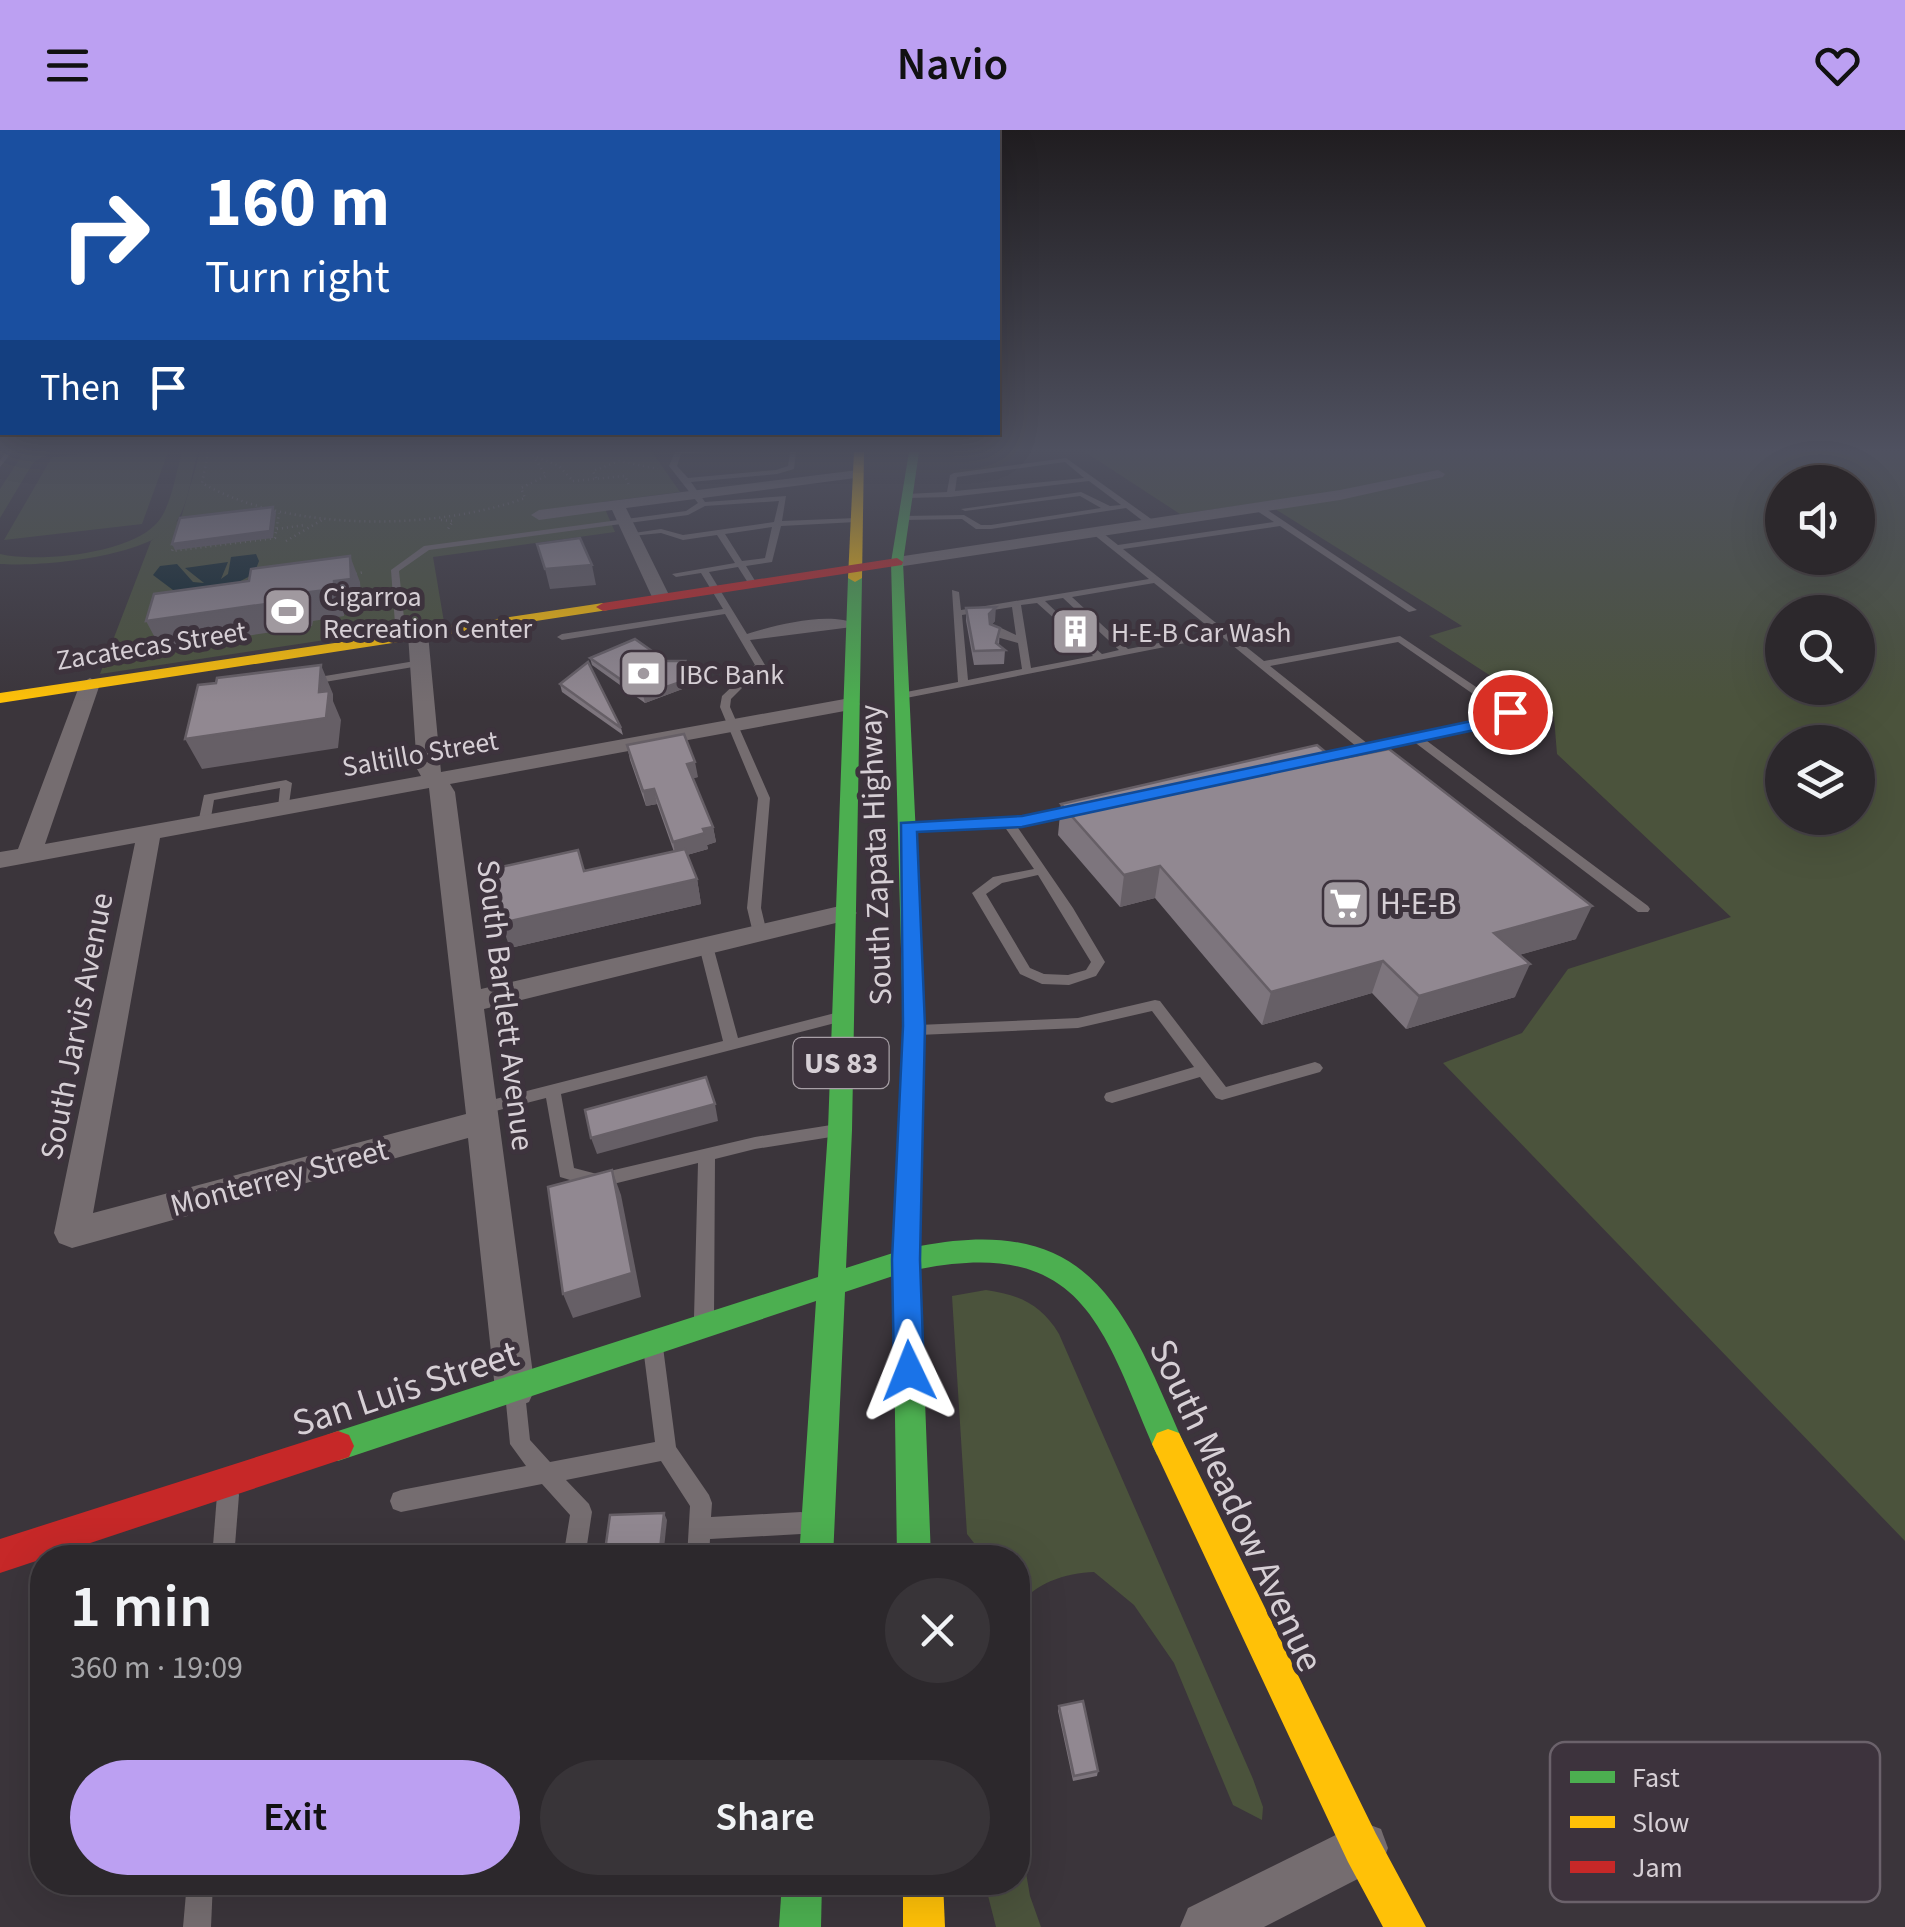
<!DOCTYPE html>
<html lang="en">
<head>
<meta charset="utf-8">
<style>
	:root { --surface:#2c282c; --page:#383438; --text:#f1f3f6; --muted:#a6a6a9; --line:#484448; --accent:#bca0f2 }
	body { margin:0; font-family:"Source Sans 3",sans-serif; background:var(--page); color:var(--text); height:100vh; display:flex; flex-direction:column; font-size:38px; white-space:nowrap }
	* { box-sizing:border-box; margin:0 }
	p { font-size:32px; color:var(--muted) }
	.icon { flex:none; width:55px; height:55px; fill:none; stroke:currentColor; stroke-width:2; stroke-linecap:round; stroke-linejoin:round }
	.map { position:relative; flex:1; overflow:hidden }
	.side { position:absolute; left:30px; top:1415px; width:1000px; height:350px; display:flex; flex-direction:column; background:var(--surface); border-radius:40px; box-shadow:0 10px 40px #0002,0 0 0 2px var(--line) }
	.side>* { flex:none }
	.banner { position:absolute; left:0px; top:0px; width:1000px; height:305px; box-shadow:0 10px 40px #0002,0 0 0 2px var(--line); background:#1a4fa0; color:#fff; overflow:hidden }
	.tools { position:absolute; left:1765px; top:335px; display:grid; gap:20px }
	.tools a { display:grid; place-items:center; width:110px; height:110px; border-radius:50%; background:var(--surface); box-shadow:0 10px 40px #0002,0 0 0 2px var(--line); font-size:50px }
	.pin { position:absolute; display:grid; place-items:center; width:85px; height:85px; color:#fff; margin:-42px; border:5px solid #fff; border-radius:50%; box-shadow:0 2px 10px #0007 }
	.me { position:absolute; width:110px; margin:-55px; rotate:358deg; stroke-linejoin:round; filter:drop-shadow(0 0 8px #0008) }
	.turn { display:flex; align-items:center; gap:35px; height:210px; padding:0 40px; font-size:45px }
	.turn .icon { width:130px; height:130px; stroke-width:2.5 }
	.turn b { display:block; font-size:70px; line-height:85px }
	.then { display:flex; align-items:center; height:95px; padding:0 40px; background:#0003; gap:20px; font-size:38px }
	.round { display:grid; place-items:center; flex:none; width:105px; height:105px; border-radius:52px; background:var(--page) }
	.headline { display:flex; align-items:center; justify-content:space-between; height:170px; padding:0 40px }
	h1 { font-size:60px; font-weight:600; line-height:75px }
	.primary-button { display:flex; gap:20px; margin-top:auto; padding:20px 40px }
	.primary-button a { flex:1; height:115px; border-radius:60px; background:var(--accent); color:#111; font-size:40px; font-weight:600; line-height:115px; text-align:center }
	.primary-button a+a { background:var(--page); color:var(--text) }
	header { display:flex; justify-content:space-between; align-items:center; height:130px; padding:0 40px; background:var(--accent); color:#111; font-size:45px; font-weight:600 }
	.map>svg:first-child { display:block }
	.green { fill:#4b533c; fill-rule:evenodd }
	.water { fill:#0d252d }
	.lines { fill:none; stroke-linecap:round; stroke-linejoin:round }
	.path { stroke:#746f71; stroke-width:2.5; stroke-dasharray:1 4; stroke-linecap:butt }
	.lane { fill:#756d70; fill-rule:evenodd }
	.street { fill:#756d70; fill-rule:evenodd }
	.fast { fill:#4caf50; fill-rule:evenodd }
	.slow { fill:#ffc107; fill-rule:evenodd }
	.jam { fill:#c62828; fill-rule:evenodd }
	.wall { fill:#7d757d }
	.shaded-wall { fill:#665f66 }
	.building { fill:#918891; stroke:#665f66; stroke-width:2.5 }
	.route { fill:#1a73e8; stroke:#114b97; stroke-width:2.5 }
	.labels { text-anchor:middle; stroke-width:10; stroke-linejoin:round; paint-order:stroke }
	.far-poi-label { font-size:28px; fill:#d6cfd5; stroke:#3d333d; text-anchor:start }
	.far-street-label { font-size:28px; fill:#d6cfd5; stroke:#3d333d }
	.shield { fill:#3d333d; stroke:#a8a0a7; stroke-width:2.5 }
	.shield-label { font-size:30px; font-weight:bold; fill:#d6cfd5 }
	.street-label { font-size:32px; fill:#d6cfd5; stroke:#3d333d }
	.poi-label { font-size:32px; fill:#d6cfd5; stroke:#3d333d; text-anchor:start }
	.near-street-label { font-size:38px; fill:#d6cfd5; stroke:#3d333d }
	.key { fill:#3d333d; stroke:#6b626b; stroke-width:2.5 }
	.key-label { font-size:28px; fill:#d6cfd5 }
</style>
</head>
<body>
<header><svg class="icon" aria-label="menu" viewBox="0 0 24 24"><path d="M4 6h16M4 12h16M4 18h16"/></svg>Navio<svg class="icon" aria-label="heart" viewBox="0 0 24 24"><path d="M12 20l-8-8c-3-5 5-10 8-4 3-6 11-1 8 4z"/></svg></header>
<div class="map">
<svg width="1905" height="1797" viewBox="0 0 1905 1797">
	<rect width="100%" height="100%" fill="#3b353b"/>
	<g class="green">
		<polygon points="24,322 49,322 33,333 0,388 0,359"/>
		<polygon points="107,322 168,322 142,394 4,410 52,327"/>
		<path d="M182,322h16c-6,20 -9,49 -20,67 -22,38 -138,48 -178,45v-10c38,9 128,0 156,-30 15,-15 20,-52 26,-72z"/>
		<polygon points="200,322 652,322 680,362 602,372 615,402 433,427 444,492 100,544 151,411 181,388"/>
		<path d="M1085,322h820v1089l-462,-478 79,-30 46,-64 163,-52 -174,-163 -3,-37 -125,-81 33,-10 -198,-124 -84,12zM1782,352h76v76h-76zM1782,482h76v76h-76zM1782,612h76v76h-76z"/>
		<path d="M986,1160c33,5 55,14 73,44l194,445 10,28 -1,13 -29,-15 -59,-142 -40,-58 -40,-33c-27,1 -64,11 -76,38v-52l-42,-1 -2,-14 -7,-9 -15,-238z"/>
		<polygon points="1018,1696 1030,1766 1041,1797 996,1797 985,1754 1018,1752"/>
	</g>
	<polygon class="water" points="256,424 259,431 254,444 227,458 177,463 153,445 160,436 177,434 193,452 204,453 185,438 228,432 221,449 228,444 231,427"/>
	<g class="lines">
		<g class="path">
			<path d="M208,322l-6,31c85,49 232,48 323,15l-4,-10 25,-12 -15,-24"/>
			<polyline points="537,327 559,336 572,350"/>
			<polyline points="596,348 593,341 619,331 658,339"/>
			<polyline points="573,351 625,346 629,355"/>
			<polyline points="441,390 453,391 448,399"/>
			<polyline points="277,399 305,395"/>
			<polyline points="175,410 172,421 275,408 279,383"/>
			<polyline points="286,411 322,390"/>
			<polyline points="351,445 364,442"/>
		</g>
		<g class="lane">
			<polygon points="6,322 12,322 0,337 0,330"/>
			<path d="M675,322h32l-26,2 -4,12 11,12 88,-8 12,-4 2,-14h6l-2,17 -17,5 -86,8 14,20 81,-6 -4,25 74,-3 4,2 -4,2 -75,4 -9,36 -26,4 11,18 -1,2h-6l-12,-19 -29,5 38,62c29,-9 81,-23 110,-10l-5,3 -102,13 15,25 -34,34 -1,8 40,91 -9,110 6,25 -7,4 -7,-4 -6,-25 11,-110 -38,-91 2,-11 33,-31 -30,-51 -163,26 -5,-3 5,-3 161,-25 -22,-36 -25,4 -4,-3 63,-11 -18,-28 -34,5 -22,-7 -30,3 -4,-2 34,-5 22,6 91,-13 5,-21 -74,5 -17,9 -259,35 -30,21 7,66 -5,3 -5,-3 -5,-67 33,-24 262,-35 12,-8 -29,-37zM772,397l-7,31 -23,3 -17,-27z"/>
			<path d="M1066,328l88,63v4h-6l-22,-17 -135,21h-15l-14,-10 -59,1 -4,-2 4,-2 61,-1 17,10h10l110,-17 -21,-12 -115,15 -4,-2 120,-17 29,14 11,-1 -32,-24 -139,16 -44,1 -4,-2 4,-2 41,-2 3,-17 4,-2zM1065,332l19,16 -129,13 2,-14z"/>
			<path d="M1254,375h6l157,105 -8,2 -129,-86 -157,23 141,112 136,-25 115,77v4l-92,21 225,168 2,3 -2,3h-10l-225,-171 -104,21v-4l48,-11 -136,-111 -320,63 -5,-3 5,-3 57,-11 -6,-92 7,2 2,18 188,-31 -56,-45v-4h6l19,15 156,-23 -20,-13zM1154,453l61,49 -87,17 -56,-52zM1063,468l56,52 -17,4 -20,-17 -5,3 16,16 -62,12 -10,-63 16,-2 29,26 5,-3 -2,-2 -24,-23zM1012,477l4,28 -19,-9 -5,3 6,4 -5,3 25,7 4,26 -54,11 -6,-65zM1398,512l104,72 -134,30 -98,-78z"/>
			<polygon points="421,530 426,533 425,535 307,555 302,552 307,549"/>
			<polygon points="286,650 292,653 288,681 284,682 278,678 280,658 214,670 210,693 204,697 198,693 204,665"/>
			<path d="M1080,675l6,4 -2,3 -68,13 57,83 32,54 -9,14 -27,9 -27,-1 -22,-10 -48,-81 21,-16 41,-8 -30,-43 -95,5 -6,-4 6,-4 113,-6zM1038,745l53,87 -5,8 -18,5 -24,-1 -14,-6 -44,-74 16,-11z"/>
			<polygon points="706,812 713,816 738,908 839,882 846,887 839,892 561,964 574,1038 597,1044 755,1007 831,995 837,997 839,1001 837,1005 831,1007 755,1019 715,1029 714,1188 711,1194 704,1196 697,1194 694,1188 698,1033 597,1058 560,1047 546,968 484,984 478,982 476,978 478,974 484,972 723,911 699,816"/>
			<polygon points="1155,870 1160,871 1226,957 1315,932 1320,934 1323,938 1320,942 1222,970 1216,968 1200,947 1112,973 1106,971 1104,967 1106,963 1194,937 1152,881 1078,898 918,905 910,900 918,895 1078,888"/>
			<polygon points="653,1208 660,1211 663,1217 676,1317 709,1365 712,1373 711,1387 801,1382 809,1385 812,1393 809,1401 801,1404 710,1409 709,1428 687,1428 690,1376 661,1331 566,1350 589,1374 592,1382 585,1428 563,1428 570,1385 542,1354 401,1382 393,1379 390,1371 393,1363 401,1360 526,1336 510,1314 505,1263 508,1256 515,1254 522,1256 525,1263 530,1310 550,1332 655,1312 643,1217 646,1211"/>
			<polygon points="228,1354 236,1357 239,1365 234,1428 212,1428 217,1365 220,1357"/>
			<polygon points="187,1752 213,1752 211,1797 183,1797"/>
		</g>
		<g class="street">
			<polygon points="858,340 863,341 863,347 626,378 670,467 661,472 652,467 612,380 539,390 531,385 539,380"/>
			<polygon points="1438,340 1445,344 1443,347 1340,370 897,437 888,432 897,427 1340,360"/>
			<path d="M418,498l10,6 13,138 409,-74 10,6 -10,6 -400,74 5,8 26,197 363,-84 13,8 -13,8 -360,88 51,380 -6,13 -14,6 -14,-6 -6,-13 -27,-251 -396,110 -13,-5 -5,-10 81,-390 -135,25v-16l18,-3 62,-165 10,-6 10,6 -55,160 376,-68 -4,-7 -9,-135zM429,658l37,326 -373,99 67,-375z"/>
			<polygon points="1362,1692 1381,1699 1388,1718 1381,1737 1264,1797 1180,1797 1188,1778"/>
		</g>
		<g class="fast">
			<path d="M909,322h10l-16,110 22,464 -5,220c173,-33 205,63 264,198l-5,11 -11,4 -11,-4c-55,-126 -71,-218 -237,-186l11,289h-34l-4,-282 -48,16 -12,266h-34l17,-257 -478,160 -11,-4 -5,-11 5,-11 11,-4 480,-154 10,-147 20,-552 7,-4 7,4 -10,552 -6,138 47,-15 10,-227 -12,-464z"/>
			<polygon points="782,1752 822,1752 821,1797 779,1797"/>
		</g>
		<g class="slow">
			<polygon points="854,322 864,322 862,448 855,452 848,448"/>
			<polygon points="603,473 610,477 608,480 0,573 0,563"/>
			<polygon points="1168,1299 1179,1303 1376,1704 1426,1797 1383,1797 1348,1732 1152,1314 1157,1303"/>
			<polygon points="903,1752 943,1752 945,1797 903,1797"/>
		</g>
		<g class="jam">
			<polygon points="897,428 903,432 902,435 603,481 596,477 603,473"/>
			<polygon points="338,1301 349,1305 354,1316 349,1327 0,1443 0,1409"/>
		</g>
	</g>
	<g class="wall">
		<polygon points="966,478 995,491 992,494 1000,498 999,515 1005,520 1004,534 974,535 966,491"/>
		<polygon points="590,528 685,531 686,539 684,543 693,555 645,573 592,535"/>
		<polygon points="560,554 621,598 623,605 562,562"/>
		<polygon points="627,615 698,647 693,648 713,697 716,712 707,715 708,719 687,725 697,749 701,774 510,818 584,741 674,722 657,674 646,676 630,630"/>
		<polygon points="1335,630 1576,809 1519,825 1515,867 1406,899 1372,863 1262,895 1155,768 1120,777 1058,705 1061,674"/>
		<polygon points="1059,1576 1098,1641 1097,1646 1073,1651 1058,1581"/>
	</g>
	<g class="shaded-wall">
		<polygon points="273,377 276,383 273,408 175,420 172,414"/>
		<polygon points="350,426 360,452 362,476 344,478 344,486 313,491 312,496 161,519 146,491 301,463 334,451"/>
		<polygon points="592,435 596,455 550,459 545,439"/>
		<polygon points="996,477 995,491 988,498 989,484"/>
		<polygon points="321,535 333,564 333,571 341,590 338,618 202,639 185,609 319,562"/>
		<polygon points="692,548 693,555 645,573 643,565"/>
		<polygon points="695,632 698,647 690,649 687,634"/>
		<polygon points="654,659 657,674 646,676 643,661"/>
		<polygon points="713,697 716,712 707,715 708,719 676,728 673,712 703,699"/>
		<polygon points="1160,736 1155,768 1120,777 1124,745"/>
		<polygon points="697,749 701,774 510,818 501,793"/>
		<polygon points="1592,776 1576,809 1480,836 1494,803"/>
		<polygon points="1383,831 1372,863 1262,895 1271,862"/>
		<polygon points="1530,834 1515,867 1406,899 1419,866"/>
		<polygon points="715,974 718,991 597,1024 591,1008"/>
		<polygon points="612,1040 621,1065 641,1167 573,1188 563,1164"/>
		<polygon points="664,1383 667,1390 663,1428 659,1428"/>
	</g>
	<g class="building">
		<polygon points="273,377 270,401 172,414 180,388"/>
		<polygon points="580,408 592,435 545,439 537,414"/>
		<polygon points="350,426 351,449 334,451 334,459 301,463 301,469 146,491 154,464 249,451 251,439"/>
		<polygon points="996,477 989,484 990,494 1000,498 996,513 1005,520 974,521 966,478"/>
		<polygon points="635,509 666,531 685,531 680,540 692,548 643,565 590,528"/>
		<polygon points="588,532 621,598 560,554"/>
		<polygon points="321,535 319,562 329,561 326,588 185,609 198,555 216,553 217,548"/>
		<polygon points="684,604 695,632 687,634 713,697 703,699 705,703 673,712 654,659 643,661 627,615"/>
		<polygon points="1317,615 1335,630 1389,619 1592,776 1494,803 1530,834 1419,866 1383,831 1271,862 1160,736 1124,745 1061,674"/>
		<polygon points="685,719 697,749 501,793 492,739 578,720 584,741"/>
		<polygon points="706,947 715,974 591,1008 585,980"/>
		<polygon points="612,1040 632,1143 563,1164 548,1057"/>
		<polygon points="664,1383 659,1428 604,1428 610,1385"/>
		<polygon points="492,1422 491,1428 422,1428"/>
		<polygon points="1083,1571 1098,1641 1074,1646 1059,1576"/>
	</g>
	<linearGradient id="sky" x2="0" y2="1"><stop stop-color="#201d20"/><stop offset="0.56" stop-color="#4f5160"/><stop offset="1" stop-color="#4f5160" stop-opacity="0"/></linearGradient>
	<rect width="1905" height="573" fill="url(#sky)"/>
	<polygon class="route" points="1510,577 1518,582 1507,593 1022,697 917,702 925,896 920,1130 924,1241 919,1251 909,1255 898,1251 894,1241 892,1130 903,896 901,693 1022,686 1500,585"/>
	<defs>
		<symbol id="stadium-square" viewBox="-11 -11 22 22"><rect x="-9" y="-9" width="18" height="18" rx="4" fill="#a0999f" stroke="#3d333d"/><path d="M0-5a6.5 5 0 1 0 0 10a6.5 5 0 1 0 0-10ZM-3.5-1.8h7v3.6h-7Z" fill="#fff"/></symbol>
		<symbol id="building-square" viewBox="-11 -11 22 22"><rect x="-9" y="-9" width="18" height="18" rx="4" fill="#a0999f" stroke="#3d333d"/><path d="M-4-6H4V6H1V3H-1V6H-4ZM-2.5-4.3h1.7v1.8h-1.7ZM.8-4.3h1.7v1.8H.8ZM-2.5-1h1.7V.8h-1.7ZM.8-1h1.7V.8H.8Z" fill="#fff"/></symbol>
		<symbol id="bank-square" viewBox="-11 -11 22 22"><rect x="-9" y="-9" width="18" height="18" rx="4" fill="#a0999f" stroke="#3d333d"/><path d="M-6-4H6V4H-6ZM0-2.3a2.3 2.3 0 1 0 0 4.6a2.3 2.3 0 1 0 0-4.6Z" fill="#fff"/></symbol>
		<symbol id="supermarket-square" viewBox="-11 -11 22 22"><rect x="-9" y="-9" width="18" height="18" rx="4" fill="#a0999f" stroke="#3d333d"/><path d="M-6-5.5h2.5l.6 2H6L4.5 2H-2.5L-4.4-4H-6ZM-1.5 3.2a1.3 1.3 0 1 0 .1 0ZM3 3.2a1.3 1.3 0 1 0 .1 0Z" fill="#fff"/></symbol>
	</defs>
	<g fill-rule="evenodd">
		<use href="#stadium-square" x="260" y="454" width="55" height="55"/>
		<use href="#building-square" x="1048" y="474" width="55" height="55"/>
		<use href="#bank-square" x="616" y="516" width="55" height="55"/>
		<use href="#supermarket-square" x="1318" y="746" width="55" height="55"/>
	</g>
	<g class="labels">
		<g class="far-poi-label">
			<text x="323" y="476">Cigarroa<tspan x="323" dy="32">Recreation Center</tspan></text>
			<text x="1111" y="512">H-E-B Car Wash</text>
			<text x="679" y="554">IBC Bank</text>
		</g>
		<g class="far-street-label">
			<text transform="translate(151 515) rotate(-9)" y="10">Zacatecas Street</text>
			<text transform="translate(420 623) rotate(-10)" y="10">Saltillo Street</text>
		</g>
		<rect class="shield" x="793.5" y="908" width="95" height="50" rx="8"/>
		<g class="shield-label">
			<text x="841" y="943">US 83</text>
		</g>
		<g class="street-label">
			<text transform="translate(875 725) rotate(-92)" y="11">South Zapata Highway</text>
			<text transform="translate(506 875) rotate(83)" y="11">South Bartlett Avenue</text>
			<text transform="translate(76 896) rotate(-79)" y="11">South Jarvis Avenue</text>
			<text transform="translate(279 1047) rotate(-15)" y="11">Monterrey Street</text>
		</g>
		<g class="poi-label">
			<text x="1380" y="784">H-E-B</text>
		</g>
		<g class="near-street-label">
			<text transform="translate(405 1258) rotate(-18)" y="13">San Luis Street</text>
			<text transform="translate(1237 1375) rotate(65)" y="13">South Meadow Avenue</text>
		</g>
	</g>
	<rect x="1550" y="1612" width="330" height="160" rx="15" class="key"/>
	<rect x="1570" y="1641" width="45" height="12" fill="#4caf50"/>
	<rect x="1570" y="1686" width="45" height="12" fill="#ffc107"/>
	<rect x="1570" y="1731" width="45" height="12" fill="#c62828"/>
	<g class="key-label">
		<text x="1632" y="1657">Fast</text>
		<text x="1632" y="1702">Slow</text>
		<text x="1632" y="1747">Jam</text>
	</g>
</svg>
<div class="tools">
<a><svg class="icon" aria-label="sound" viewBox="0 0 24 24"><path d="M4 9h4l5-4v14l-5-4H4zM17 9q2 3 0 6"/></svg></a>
<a><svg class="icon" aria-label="search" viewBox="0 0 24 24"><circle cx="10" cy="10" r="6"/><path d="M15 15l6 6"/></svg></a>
<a><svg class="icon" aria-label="layers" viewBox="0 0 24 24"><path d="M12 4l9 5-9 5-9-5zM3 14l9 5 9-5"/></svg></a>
</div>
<div class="pin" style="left:1510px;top:582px;background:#d93025"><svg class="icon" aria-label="arrive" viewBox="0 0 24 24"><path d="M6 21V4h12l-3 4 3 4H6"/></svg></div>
<svg class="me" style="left:909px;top:1241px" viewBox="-20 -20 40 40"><path d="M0-17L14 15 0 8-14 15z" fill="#1a73e8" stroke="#fff" stroke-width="4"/></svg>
<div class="banner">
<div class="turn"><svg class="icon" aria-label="right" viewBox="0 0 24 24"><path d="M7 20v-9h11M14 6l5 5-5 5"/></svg><div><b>160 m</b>Turn right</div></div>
<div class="then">Then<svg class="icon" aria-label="arrive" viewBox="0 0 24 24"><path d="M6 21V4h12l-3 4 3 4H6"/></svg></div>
</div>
<section class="side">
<div class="headline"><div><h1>1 min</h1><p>360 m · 19:09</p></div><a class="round"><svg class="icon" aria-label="close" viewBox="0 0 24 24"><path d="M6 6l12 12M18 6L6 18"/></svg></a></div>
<div class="primary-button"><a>Exit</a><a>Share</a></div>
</section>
</div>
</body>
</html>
